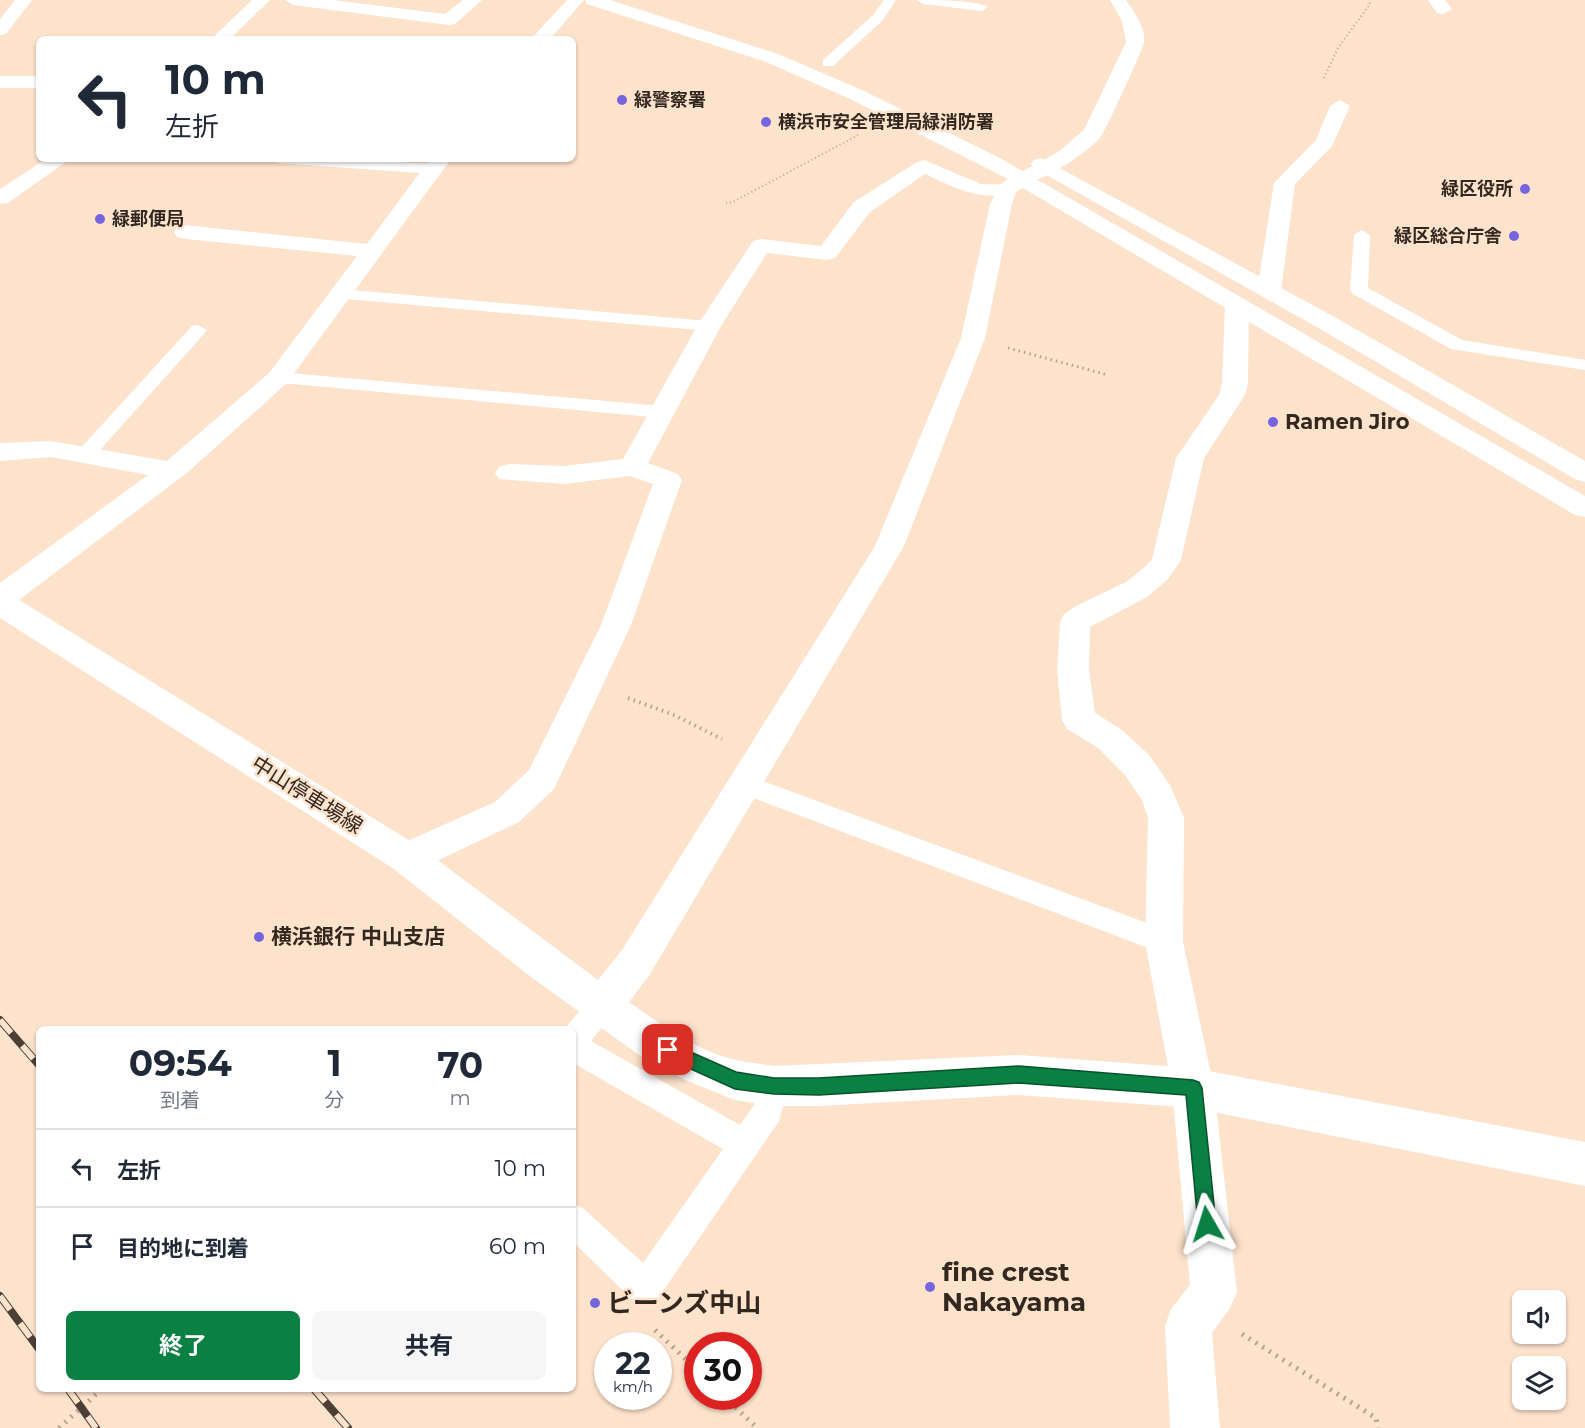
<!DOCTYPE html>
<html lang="ja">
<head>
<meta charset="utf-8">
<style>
	:root { --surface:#fff; --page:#f6f6f7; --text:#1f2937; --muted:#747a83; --line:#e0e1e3; --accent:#0b8043 }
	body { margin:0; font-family:Montserrat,"Noto Sans JP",sans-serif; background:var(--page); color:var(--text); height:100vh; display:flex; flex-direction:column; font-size:22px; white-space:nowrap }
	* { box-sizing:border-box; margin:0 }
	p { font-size:20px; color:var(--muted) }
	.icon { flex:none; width:33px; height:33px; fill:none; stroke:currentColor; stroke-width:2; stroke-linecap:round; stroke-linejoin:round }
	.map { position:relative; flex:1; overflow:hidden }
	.side { position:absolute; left:36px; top:1026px; width:540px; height:366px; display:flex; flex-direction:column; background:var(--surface); border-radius:9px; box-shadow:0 2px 4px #0004 }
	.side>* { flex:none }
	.top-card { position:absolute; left:36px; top:36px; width:540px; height:126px; border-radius:9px; box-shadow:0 2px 4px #0004; background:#fff; color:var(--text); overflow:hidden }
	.buttons { position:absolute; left:1512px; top:1290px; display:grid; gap:12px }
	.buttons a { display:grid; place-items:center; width:54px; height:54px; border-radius:9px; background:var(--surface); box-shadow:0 2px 4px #0004; font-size:30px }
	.speed { position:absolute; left:594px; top:1332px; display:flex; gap:12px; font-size:30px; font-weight:700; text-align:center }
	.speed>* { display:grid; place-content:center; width:78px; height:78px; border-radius:50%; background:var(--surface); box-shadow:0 2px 4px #0004; line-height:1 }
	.speed small { font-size:15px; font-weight:400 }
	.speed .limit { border:9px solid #d22; background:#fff; color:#111 }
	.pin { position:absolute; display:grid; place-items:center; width:51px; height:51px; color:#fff; margin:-26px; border-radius:12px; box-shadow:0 3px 9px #0006 }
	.me { position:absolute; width:66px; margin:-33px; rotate:354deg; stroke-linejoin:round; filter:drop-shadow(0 0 4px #0008) }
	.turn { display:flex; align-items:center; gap:21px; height:126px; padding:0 30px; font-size:27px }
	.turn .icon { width:78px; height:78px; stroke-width:2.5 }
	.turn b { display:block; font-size:42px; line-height:51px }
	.eta { display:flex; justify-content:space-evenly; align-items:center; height:102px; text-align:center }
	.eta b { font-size:36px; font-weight:700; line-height:42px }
	.primary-button { display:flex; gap:12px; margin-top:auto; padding:12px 30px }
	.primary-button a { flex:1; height:69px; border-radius:9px; background:var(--accent); color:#fff; font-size:24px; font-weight:700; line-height:69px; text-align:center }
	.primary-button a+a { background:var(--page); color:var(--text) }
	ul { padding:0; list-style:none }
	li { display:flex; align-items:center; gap:18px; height:78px; padding:0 30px; border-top:2px solid var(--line) }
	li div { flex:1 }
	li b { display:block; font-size:22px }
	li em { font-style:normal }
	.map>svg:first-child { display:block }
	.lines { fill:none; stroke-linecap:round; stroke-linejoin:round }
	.path-far3 { stroke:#b8a291; stroke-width:2; stroke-dasharray:1 3; stroke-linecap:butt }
	.path-far2 { stroke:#b8a291; stroke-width:3; stroke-dasharray:1.5 4; stroke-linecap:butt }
	.path-far1 { stroke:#b8a291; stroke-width:4; stroke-dasharray:1.5 4.5; stroke-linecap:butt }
	.path { stroke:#b8a291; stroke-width:5; stroke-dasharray:2 6; stroke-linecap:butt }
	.lane { fill:#fff; fill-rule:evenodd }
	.street { fill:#fff; fill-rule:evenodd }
	.secondary { fill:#fff; fill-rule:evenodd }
	.rail-casing { stroke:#4c4036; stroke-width:8 }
	.rail { stroke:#fde2cc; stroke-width:6; stroke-dasharray:17; stroke-linecap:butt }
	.route { fill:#0b8043; stroke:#07532c; stroke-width:1.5 }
	.poi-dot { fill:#7565df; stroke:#fde2cc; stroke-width:2 }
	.labels { text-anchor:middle; stroke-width:5; stroke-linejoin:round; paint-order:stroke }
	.far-poi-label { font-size:18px; font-weight:bold; fill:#322820; stroke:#fde2cc; text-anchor:start }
	.poi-label { font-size:21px; font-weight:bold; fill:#322820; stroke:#fde2cc; text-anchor:start }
	.street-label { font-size:21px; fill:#322820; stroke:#fde2cc }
	.near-poi-label { font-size:26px; font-weight:bold; fill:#322820; stroke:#fde2cc; text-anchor:start }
</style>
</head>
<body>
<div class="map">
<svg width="1585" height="1428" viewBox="0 0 1585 1428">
	<rect width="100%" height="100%" fill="#fde2cc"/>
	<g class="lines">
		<g class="path-far3">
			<polyline points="1324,78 1338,48 1370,4 1369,0"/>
			<polyline points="726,203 733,202 858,135"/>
		</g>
		<polyline class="path-far2" points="1008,348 1108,375"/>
		<polyline class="path-far1" points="628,698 674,715 722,739"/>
		<g class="path">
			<polyline points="655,1330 698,1371"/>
			<polyline points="1242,1334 1376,1418 1378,1428"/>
			<polyline points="724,1396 757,1428"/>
			<polyline points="59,1428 102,1389"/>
		</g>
		<g class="lane">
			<polygon points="884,0 896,0 882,21 833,66 823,66 823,60 873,15"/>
			<path d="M917,0c16,0 59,0 71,7l-6,4 -59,-7z"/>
			<polygon points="271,159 348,159 433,164 441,169 433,174 278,163"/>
			<polygon points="1362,230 1370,235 1368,288 1462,340 1585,360 1585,370 1451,349 1353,294 1350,290 1354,235"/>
			<polygon points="341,289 709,321 718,326 709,331 335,298 332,294"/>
			<polygon points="198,325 207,330 204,334 92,459 78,459 75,455 78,451 192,326"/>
			<polygon points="278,372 662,406 672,412 662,418 271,382 269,378 271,374"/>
			<polygon points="744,774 1174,933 1178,942 1174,951 1164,954 735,791 731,784 735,777"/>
			<polygon points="602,993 612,997 616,1006 612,1015 591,1041 740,1125 754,1105 763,1076 774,1072 785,1076 789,1086 779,1121 657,1300 645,1305 633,1300 573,1242 573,1204 584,1209 643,1263 723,1149 573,1063 573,1029 564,1029 592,997"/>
		</g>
		<g class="street">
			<polygon points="252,0 270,0 230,39 211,39"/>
			<polygon points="285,0 333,0 445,14 463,0 482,0 455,24 449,25 293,5"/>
			<polygon points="567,0 584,0 550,39 531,39"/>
			<path d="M1110,0h16c8,12 20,27 18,42 -1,8 -37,85 -42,93 -12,17 -67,53 -86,48l-3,-4 3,-4 42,-23 26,-22 42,-88 -4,-21z"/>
			<polygon points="1428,0 1445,0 1452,9 1443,14 1437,13"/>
			<rect x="0" y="76" width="39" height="12"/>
			<polygon points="1340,100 1350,106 1332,146 1295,184 1281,291 1277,296 1261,296 1257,291 1274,183 1316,140 1330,106"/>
			<polygon points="46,159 70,159 8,203 0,204 0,189"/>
			<polygon points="430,159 451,159 287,383 188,472 11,606 0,609 0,583 148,475 51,457 0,461 0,443 51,441 167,461 269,373 357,256 185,239 177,237 174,232 177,227 185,225 367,244"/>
			<path d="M924,160l57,24 33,1 4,4 -4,4c-33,9 -59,-5 -89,-19l-55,38 -35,46 -8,2 -60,-7 -46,73 -73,137 30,11 4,6 -51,145 -77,164 -35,33 -99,47 -13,4 -13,-4 -5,-11 5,-11 101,-45 34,-32 72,-145 52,-141 -23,-8 -66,8 -65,-5 -4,-6 4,-6 10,-3 55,2 59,-7 74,-133 56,-85 8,-2 60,7 33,-44 63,-40z"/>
			<polygon points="1237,298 1245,300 1249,305 1248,383 1245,395 1204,458 1181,560 1168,579 1147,597 1090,627 1089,670 1095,713 1122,730 1149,755 1170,785 1184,818 1183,942 1214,1088 1237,1292 1230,1308 1212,1333 1220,1428 1170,1428 1165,1326 1171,1309 1190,1285 1172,1088 1145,942 1148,818 1142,800 1125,775 1098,748 1067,729 1062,720 1057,670 1060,622 1064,614 1076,606 1126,582 1147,565 1152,559 1176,458 1219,395 1222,383 1225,305 1229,300"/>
		</g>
		<g class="secondary">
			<polygon points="15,0 32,0 6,34 0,35 0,19"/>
			<path d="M585,0h25l168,54 84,36 138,68 585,338v21l-10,-2 -552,-327 -7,4 -4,12 -27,134 -81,208 -254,428 -21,28c32,22 68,50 108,58 12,3 25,4 37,6l245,-11 174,13 392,74v44l-392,-78 -174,-13 -200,11h-45l-39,-6 -50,-20 -46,-25 -108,-78 -137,-108 -394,-251v-26l11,3 409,252 178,133 24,-30 253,-404 86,-208 29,-134 10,-19 8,-6 -160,-81 -82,-36 -179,-58z"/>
			<polygon points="1041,158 1340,320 1585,461 1585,482 1575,479 1322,330 1034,168 1031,164 1034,160"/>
		</g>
		<defs>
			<g id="rail">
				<polyline points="0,1020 39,1065"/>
				<polyline points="0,1296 39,1349"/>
				<polyline points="68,1389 96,1428"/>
				<polyline points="314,1389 348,1428"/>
			</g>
		</defs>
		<use href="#rail" class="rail-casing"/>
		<use href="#rail" class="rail"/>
	</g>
	<polygon class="route" points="668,1042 736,1072 774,1078 819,1078 1019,1066 1193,1080 1199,1082 1202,1088 1216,1224 1213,1230 1207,1233 1200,1230 1198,1224 1186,1095 1019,1083 819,1095 774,1094 735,1089 662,1056 660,1050 662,1045"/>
	<g class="poi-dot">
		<circle cx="622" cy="100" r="6"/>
		<circle cx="766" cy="122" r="6"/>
		<circle cx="1525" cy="189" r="6"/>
		<circle cx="100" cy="219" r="6"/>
		<circle cx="1514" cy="236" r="6"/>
		<circle cx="1273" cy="422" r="6"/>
		<circle cx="259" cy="937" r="6"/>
		<circle cx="930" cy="1287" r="6"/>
		<circle cx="595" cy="1303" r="6"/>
	</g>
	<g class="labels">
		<g class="far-poi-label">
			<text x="634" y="106">緑警察署</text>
			<text x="778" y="128">横浜市安全管理局緑消防署</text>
			<text x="1513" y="195" text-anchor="end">緑区役所</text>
			<text x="112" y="225">緑郵便局</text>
			<text x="1502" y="242" text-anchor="end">緑区総合庁舎</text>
		</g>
		<g class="poi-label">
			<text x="1285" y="429">Ramen Jiro</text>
			<text x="271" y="944">横浜銀行 中山支店</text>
		</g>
		<g class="street-label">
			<text transform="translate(307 795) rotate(32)" y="7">中山停車場線</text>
		</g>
		<g class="near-poi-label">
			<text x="942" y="1281">fine crest<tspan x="942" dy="30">Nakayama</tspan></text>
			<text x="607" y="1312">ビーンズ中山</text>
		</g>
	</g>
</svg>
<div class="buttons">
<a><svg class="icon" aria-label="sound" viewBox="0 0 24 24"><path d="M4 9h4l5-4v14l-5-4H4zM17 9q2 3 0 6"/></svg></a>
<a><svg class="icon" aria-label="layers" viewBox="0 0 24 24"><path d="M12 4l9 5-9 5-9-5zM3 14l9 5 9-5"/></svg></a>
</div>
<div class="speed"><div>22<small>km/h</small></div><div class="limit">30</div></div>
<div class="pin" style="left:668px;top:1050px;background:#d93025"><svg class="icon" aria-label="arrive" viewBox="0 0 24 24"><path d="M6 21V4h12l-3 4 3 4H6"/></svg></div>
<svg class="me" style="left:1207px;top:1224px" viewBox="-20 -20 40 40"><path d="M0-17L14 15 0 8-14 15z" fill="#0b8043" stroke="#fff" stroke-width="4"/></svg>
<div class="top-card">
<div class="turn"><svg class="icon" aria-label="left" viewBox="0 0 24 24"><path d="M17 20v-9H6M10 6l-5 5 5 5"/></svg><div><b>10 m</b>左折</div></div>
</div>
<section class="side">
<div class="eta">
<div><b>09:54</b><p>到着</p></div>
<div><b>1</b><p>分</p></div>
<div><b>70</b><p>m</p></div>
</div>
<ul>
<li><svg class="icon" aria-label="left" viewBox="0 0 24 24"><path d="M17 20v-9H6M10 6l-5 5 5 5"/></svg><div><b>左折</b></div><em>10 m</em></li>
<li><svg class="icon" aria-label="arrive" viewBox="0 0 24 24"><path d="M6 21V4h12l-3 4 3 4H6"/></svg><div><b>目的地に到着</b></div><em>60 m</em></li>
</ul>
<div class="primary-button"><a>終了</a><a>共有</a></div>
</section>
</div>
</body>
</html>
